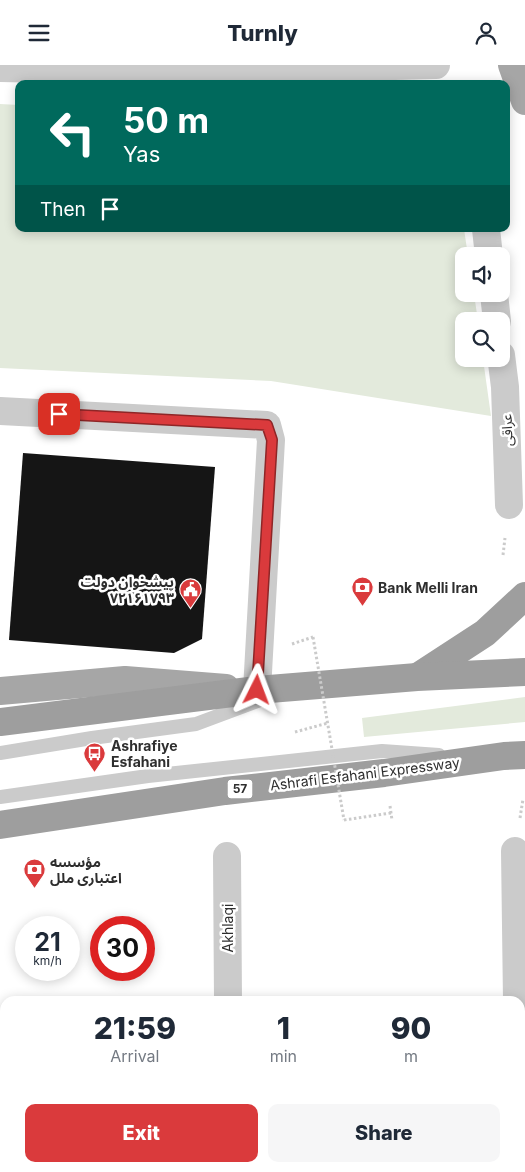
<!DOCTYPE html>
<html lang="en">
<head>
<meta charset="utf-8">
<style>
	:root { --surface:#fff; --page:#f6f6f7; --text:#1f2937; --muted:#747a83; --accent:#da3a3c }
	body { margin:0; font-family:Inter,"Noto Sans Arabic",sans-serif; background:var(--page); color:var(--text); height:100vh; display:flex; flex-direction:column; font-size:19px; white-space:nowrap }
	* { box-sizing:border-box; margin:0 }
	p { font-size:16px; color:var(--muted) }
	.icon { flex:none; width:28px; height:28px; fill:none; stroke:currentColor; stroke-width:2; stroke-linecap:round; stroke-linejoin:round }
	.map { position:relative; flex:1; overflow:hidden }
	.details { position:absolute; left:0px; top:931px; width:525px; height:176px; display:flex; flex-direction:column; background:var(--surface); border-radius:15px 15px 0 0; box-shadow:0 2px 12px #0003 }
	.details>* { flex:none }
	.banner { position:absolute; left:15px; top:15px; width:495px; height:152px; border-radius:10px; box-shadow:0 2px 12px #0003; background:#00695c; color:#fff; overflow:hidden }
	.controls { position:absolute; left:455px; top:182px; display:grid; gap:10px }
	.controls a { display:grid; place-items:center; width:55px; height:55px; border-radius:10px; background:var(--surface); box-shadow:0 2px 12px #0003; font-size:25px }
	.speed { position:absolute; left:15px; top:851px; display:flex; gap:10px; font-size:25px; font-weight:700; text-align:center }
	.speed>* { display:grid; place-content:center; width:65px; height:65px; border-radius:50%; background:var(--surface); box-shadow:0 2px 12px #0003; line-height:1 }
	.speed small { font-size:12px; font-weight:400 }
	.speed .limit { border:8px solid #d22; background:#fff; color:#111 }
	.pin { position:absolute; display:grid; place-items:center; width:42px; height:42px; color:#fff; margin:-21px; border-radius:10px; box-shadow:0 2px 8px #0006 }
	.me { position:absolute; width:55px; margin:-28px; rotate:3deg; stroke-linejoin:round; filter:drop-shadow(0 0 4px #0008) }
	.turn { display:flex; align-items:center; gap:18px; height:105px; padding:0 25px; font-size:22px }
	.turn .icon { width:65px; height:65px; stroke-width:2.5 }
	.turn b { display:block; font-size:35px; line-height:42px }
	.then { display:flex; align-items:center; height:48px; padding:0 25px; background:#0003; gap:10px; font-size:19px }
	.eta { display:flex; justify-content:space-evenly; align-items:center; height:85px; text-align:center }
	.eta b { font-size:30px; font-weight:800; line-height:35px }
	.cta { display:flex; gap:10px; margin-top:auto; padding:10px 25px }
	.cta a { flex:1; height:58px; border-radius:10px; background:var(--accent); color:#fff; font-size:20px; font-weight:800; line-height:58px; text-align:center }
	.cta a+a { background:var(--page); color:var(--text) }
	header { display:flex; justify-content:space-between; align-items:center; height:65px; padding:0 25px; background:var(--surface); font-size:22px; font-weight:800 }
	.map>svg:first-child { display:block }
	.green { fill:#e3eadc }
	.building { fill:#151515 }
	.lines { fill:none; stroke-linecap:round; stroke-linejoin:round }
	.path { stroke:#cbcbcb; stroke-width:3; stroke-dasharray:2.5 2.5; stroke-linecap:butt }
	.service { stroke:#cbcbcb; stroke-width:14 }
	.minor { stroke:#cbcbcb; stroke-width:28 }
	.primary { stroke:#a6a6a6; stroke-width:28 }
	.trunk { stroke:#9e9e9e; stroke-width:28 }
	.path-bridge { stroke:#cbcbcb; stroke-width:3; stroke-dasharray:2.5 2.5; stroke-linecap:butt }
	.route-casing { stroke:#8e2627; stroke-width:12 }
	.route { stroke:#da3a3c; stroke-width:9 }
	.labels { text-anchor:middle; stroke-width:5; stroke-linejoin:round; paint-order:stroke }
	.shield { fill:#fff; stroke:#6d6d6d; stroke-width:1 }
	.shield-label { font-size:12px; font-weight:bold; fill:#2e2e2e }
	.street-label { font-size:14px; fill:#2e2e2e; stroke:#fff }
	.poi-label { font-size:14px; font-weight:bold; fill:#2e2e2e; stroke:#fff; text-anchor:start }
</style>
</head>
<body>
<header><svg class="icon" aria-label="menu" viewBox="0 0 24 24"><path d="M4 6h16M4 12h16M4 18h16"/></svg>Turnly<svg class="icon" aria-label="person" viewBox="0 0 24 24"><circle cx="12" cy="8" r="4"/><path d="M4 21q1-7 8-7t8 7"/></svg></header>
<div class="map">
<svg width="525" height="1107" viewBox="0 0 525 1107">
	<rect width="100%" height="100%" fill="#fff"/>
	<g class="green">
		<polygon points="0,39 19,40 19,164 464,164 468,191 464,191 464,229 474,229 478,256 464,256 464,294 483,294 491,351 271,316 0,303"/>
		<polygon points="525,632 525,657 364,672 362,653"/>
	</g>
	<polygon class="building" points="23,388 215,402 202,574 174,588 9,575"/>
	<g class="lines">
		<g class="path">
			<polyline points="503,490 505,473"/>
			<polyline points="292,579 313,572"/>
			<polyline points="295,667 328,658"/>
			<polyline points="390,741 392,755"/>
			<polyline points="520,753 523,734"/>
			<polyline points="344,755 391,748"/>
		</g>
		<g class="service">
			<polyline points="0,688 92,673 196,659 263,634"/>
			<polyline points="0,732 148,711 382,686 439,690"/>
		</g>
		<g class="minor">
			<polyline points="0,3 251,8 270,3 312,3 436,0"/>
			<polyline points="486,164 489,191"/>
			<polyline points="494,229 497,256"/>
			<polyline points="501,290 505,322 509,440"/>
			<polyline points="0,346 267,360 271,375 257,625"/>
			<polyline points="515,786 517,936"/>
			<polyline points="227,791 228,936"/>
			<polyline points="229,1102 229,1107"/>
			<polyline points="519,1102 519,1107"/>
		</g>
		<g class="primary">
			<polyline points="512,0 525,36"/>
			<polyline points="0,626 125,615 226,623"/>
		</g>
		<g class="trunk">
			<polyline points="419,611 485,568 525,531"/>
			<polyline points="0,657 257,625 417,612 525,607"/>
			<polyline points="0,760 225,726 384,708 504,691 525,690"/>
		</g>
		<polyline class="path-bridge" points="313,572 344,755"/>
	</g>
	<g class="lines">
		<defs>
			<polyline id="route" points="59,349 267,360 272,375 257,625"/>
		</defs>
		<use href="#route" class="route-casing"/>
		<use href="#route" class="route"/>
	</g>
	<defs>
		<symbol id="bank-pin" viewBox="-11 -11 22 30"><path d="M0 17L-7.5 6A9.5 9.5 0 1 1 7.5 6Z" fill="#da3a3c" stroke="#fff"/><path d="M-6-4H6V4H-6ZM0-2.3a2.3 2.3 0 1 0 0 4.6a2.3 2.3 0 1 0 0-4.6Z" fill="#fff"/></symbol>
		<symbol id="civic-pin" viewBox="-11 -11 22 30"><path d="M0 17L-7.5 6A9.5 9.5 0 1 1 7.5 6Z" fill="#da3a3c" stroke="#fff"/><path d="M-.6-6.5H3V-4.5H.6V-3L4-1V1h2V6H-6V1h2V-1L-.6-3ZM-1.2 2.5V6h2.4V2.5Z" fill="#fff"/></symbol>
		<symbol id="bus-pin" viewBox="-11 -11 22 30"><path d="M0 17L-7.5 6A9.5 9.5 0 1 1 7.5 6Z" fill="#da3a3c" stroke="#fff"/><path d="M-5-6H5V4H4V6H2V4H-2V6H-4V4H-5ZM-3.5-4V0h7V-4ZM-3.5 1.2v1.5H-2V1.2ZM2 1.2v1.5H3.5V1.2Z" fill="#fff"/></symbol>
	</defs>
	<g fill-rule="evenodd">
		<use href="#bank-pin" x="350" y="510" width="25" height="34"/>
		<use href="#civic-pin" x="178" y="512" width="25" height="34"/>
		<use href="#bus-pin" x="82" y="676" width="25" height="34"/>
		<use href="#bank-pin" x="22" y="792" width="25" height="34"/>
	</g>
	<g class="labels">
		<rect class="shield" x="227.5" y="714.5" width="25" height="19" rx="4"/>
		<g class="shield-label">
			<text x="240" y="728">57</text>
		</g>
		<g class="street-label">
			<text transform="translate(507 365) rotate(-92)" y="5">عراقی</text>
			<text transform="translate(365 709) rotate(-7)" y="5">Ashrafi Esfahani Expressway</text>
			<text transform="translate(228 863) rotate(-90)" y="5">Akhlaqi</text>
		</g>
		<g class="poi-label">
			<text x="174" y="522" text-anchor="end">پیشخوان دولت<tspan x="174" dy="16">۷۲۱۶۱۷۹۳</tspan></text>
			<text x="378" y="528">Bank Melli Iran</text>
			<text x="111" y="686">Ashrafiye<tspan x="111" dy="16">Esfahani</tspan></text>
			<text x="50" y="802">مؤسسه<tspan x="50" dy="16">اعتباری ملل</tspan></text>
		</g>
	</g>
</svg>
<div class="controls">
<a><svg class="icon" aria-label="sound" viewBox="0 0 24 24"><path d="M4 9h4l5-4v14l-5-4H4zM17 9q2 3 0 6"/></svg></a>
<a><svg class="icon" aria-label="search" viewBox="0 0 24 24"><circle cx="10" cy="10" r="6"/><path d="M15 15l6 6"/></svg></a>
</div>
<div class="speed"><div>21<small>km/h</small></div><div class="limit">30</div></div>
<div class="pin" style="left:59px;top:349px;background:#d93025"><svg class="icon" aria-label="arrive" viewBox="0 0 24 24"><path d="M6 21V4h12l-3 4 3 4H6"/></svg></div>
<svg class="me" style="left:257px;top:625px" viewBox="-20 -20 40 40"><path d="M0-17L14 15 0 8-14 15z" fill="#da3a3c" stroke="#fff" stroke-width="4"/></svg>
<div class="banner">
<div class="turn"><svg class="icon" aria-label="left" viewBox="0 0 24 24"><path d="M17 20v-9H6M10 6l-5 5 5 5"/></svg><div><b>50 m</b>Yas</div></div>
<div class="then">Then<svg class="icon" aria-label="arrive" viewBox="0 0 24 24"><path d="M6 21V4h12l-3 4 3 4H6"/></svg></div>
</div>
<section class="details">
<div class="eta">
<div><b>21:59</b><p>Arrival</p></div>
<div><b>1</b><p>min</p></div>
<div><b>90</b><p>m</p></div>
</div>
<div class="cta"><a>Exit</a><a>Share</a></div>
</section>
</div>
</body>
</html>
